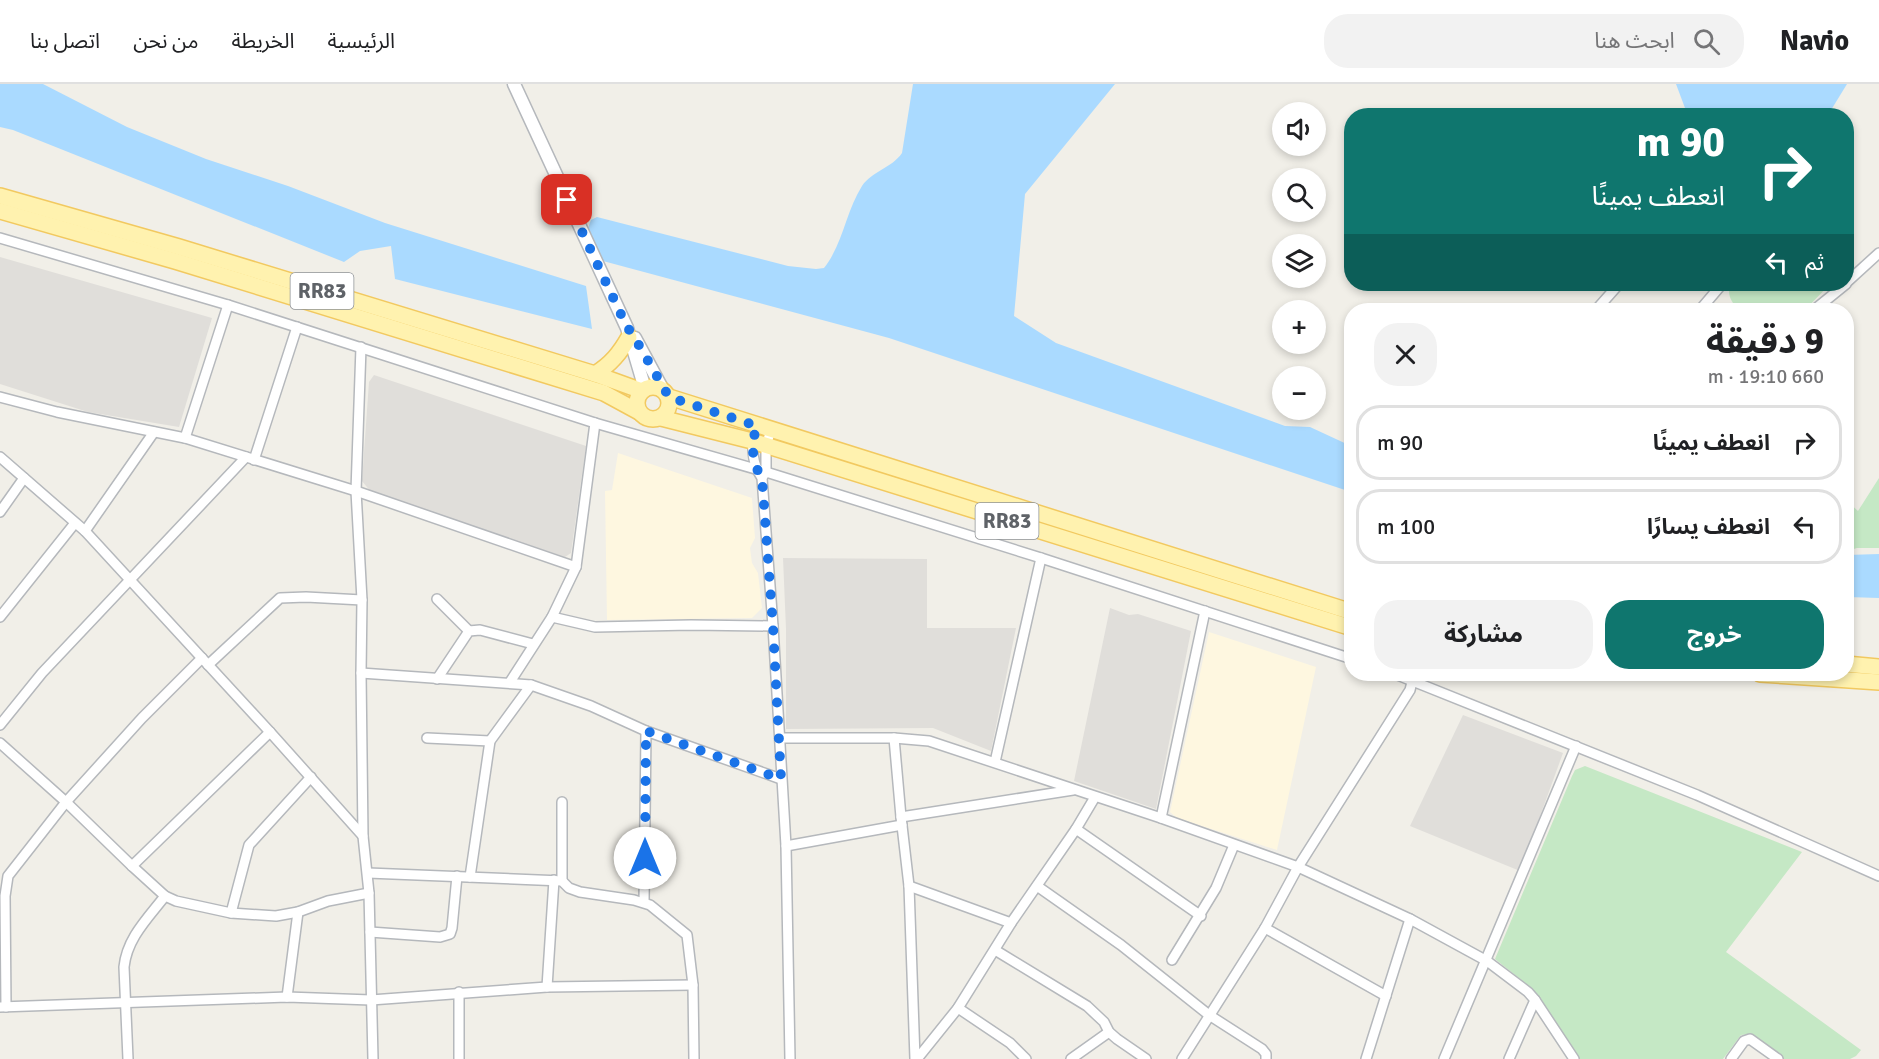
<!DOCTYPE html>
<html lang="ar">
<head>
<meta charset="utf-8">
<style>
	:root { --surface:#fff; --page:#f2f2f2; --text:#202124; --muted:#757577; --line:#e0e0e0; --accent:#0f766e }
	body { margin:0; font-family:Signika,"Noto Sans Arabic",sans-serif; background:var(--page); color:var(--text); direction:rtl; height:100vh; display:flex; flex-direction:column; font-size:22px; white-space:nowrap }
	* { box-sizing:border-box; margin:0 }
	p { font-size:20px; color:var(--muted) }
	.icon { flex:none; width:33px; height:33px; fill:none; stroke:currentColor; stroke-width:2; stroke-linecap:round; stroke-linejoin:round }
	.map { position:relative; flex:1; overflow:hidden; direction:ltr }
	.side { position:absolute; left:1344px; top:219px; width:510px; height:378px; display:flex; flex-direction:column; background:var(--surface); border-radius:24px; box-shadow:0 3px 9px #0003; direction:rtl }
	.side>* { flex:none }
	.hud { position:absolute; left:1344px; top:24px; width:510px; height:183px; border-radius:24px; box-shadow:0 3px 9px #0003; direction:rtl; background:#0f766e; color:#fff; overflow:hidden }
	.tools { position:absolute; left:1272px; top:18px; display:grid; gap:12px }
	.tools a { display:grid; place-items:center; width:54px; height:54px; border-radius:50%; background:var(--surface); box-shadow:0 3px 9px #0003; font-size:30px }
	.pin { position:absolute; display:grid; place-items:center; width:51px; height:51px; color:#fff; margin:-26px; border-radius:12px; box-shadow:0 3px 9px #0006 }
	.me { position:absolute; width:66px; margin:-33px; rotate:0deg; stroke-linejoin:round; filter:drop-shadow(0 0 4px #0008) }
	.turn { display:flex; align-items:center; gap:21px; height:126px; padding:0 30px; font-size:27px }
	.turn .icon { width:78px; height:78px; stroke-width:2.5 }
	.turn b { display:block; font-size:42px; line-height:51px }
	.then { display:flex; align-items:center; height:57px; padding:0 30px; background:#0003; gap:12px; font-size:22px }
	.round { display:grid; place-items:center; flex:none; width:63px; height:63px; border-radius:24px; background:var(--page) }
	.headline { display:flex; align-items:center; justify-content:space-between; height:102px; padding:0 30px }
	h1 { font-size:36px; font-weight:700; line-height:45px }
	.primary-button { display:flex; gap:12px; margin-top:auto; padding:12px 30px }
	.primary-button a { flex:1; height:69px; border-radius:24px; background:var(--accent); color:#fff; font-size:24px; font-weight:700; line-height:69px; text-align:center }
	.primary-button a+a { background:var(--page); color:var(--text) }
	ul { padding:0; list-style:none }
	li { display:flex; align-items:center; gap:18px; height:75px; margin:0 12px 9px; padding:0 18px; border:3px solid var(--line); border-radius:24px }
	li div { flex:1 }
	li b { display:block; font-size:22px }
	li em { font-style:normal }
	header { display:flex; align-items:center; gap:36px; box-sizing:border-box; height:84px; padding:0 30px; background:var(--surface); border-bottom:2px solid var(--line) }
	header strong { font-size:28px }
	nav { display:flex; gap:33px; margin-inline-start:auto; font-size:21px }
	.search { width:420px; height:54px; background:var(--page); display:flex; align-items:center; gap:15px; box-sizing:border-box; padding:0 21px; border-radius:24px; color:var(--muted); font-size:22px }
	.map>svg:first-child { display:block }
	.commercial { fill:#fef7e0 }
	.industrial { fill:#e0deda }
	.green { fill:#c5e8c5 }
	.water { fill:#aadaff }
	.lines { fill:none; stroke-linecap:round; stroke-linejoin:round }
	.minor-casing { stroke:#b5b8bc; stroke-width:12 }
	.tertiary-casing { stroke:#b5b8bc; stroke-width:15 }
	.primary-casing { stroke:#f2c960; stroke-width:18 }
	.minor { stroke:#fff; stroke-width:9 }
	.tertiary { stroke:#fff; stroke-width:12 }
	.primary { stroke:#fff2af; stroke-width:15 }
	.route { stroke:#1a73e8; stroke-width:10; stroke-dasharray:0 18 }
	.labels { text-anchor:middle; stroke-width:4.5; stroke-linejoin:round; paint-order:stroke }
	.shield { fill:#fff; stroke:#8f9295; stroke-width:1.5 }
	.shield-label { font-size:21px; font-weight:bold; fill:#5f6368 }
</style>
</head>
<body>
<header>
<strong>Navio</strong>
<div class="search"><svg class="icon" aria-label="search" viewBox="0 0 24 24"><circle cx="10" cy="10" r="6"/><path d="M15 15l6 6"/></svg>ابحث هنا</div>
<nav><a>الرئيسية</a><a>الخريطة</a><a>من نحن</a><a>اتصل بنا</a></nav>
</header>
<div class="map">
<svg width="1879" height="975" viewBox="0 0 1879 975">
	<rect width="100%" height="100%" fill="#f1efe8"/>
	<g class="commercial">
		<polygon points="618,369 752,414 755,454 750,464 752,479 758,489 762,524 752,534 607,536 605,407 612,406"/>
		<polygon points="1209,548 1316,583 1277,766 1177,734 1170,728"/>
	</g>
	<g class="industrial">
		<polygon points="0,173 212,234 179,343 88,328 0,300"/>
		<polygon points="374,291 586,362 571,469 565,473 371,408 362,397 369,298"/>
		<polygon points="783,474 927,475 927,544 1016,544 991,667 933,644 786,645 786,545"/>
		<polygon points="1110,524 1129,531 1138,530 1191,547 1156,725 1074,697"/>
		<polygon points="1463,631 1563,669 1520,787 1410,742"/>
	</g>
	<g class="green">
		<path d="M1732,200h98l-25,26h-67c-6,-8 -13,-17 -6,-26z"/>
		<polygon points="1879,394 1879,464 1857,464 1847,467 1847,417 1858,427"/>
		<polygon points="1585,682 1802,768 1726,868 1861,966 1856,972 1850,975 1783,975 1750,950 1741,951 1723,975 1579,975 1530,903 1495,875 1572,692 1575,686"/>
	</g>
	<g class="water">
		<polygon points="0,0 43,0 127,43 206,75 288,102 385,139 586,202 592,245 395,195 391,162 360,167 344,178 13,46 0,43"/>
		<path d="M913,0h202l-90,110 -11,122 42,27 229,83 25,1 41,19v46l-462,-154 -286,-77 -15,-33 3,-8 6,-3 191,49 28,3 8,-1c19,-24 22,-57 38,-82 10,-15 30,-18 40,-33z"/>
		<polygon points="1676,0 1847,0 1828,31 1688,32"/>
		<polygon points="1879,470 1879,514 1847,513 1847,471"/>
	</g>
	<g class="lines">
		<defs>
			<g id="minor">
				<polyline points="0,154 228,221 595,339 766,388 1041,474 1352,575"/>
				<polyline points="1846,199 1879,169"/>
				<polyline points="1596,226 1619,200"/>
				<polyline points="1700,226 1722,200"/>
				<polyline points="1814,226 1846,200"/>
				<polyline points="361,263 356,407 362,516 361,589 363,752 369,809 373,975"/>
				<polyline points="0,313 57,328 185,354 356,407 576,483 552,533 510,598"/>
				<path d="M757,342c-6,17 -6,36 5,52l11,148 13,220 4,213"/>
				<polyline points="185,354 228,221"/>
				<polyline points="0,373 85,447 270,648 363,752"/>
				<polyline points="254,376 297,243"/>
				<polyline points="763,392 766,388 766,362 771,346"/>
				<polyline points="0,428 24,394"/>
				<polyline points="85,447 154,348"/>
				<polyline points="576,483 595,339"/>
				<polyline points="437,515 469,547"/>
				<polyline points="0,533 75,439"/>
				<polyline points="552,533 595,543 691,541 773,542"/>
				<polyline points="208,581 280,514 306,513 362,516"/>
				<polyline points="361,589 531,601 591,622 646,647 781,695"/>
				<polyline points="1395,590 1697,711 1879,792"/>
				<polyline points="437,595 469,547 480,546 533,560"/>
				<polyline points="0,641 42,589 246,373"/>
				<polyline points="427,654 490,657"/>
				<polyline points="780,654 894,654 929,657 1161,734 1298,783 1410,835 1487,877 1528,908 1535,916 1574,975"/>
				<polyline points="894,654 901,733 909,802 915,975"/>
				<polyline points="0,659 66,718 132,782 165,812 176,817 231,829 276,832 298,828 328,817 369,809"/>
				<polyline points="995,678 1041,474"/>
				<polyline points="562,718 562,797"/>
				<polyline points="901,733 1073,706"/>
				<polyline points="1161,734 1205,527"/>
				<polyline points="1076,745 1201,832"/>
				<polyline points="786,762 902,741"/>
				<polyline points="132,782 270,648"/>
				<polyline points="368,789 562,797 569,804 580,808 634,816 650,821 687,851 693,901 694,975"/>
				<polyline points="470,793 490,657 531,601"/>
				<polyline points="909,802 1011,839"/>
				<polyline points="1037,802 1121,861 1209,931 1262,965 1266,970 1266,975"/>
				<polyline points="644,818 646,647"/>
				<polyline points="231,829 249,761 311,693"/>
				<polyline points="1265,844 1386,912"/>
				<polyline points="370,848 440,853 450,850 452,844 457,792"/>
				<polyline points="995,866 1087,922 1104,938 1109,948 1117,955 1146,975"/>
				<polyline points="1172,876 1216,804 1234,761"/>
				<polyline points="547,903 554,796"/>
				<polyline points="287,913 298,828"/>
				<polyline points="0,923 287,913 371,916 547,903 693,901"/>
				<polyline points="6,923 5,812 8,792 66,718 142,634 202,574"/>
				<polyline points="958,924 1010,959 1026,975"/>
				<path d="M128,975l-4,-92c3,-29 24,-49 41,-71"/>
				<polyline points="459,975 459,908"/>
				<polyline points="917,975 958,924 1011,839 1076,745 1095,713"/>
				<polyline points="1071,975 1109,948"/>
				<polyline points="1182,975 1265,844 1298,783 1410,606 1414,590"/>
				<polyline points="1366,975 1410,835"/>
				<polyline points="1444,975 1576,662"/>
				<polyline points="1509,975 1535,916"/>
				<polyline points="1731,975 1744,957 1750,955 1778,975"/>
			</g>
			<g id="tertiary">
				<polyline points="514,0 627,244 645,305"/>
				<polyline points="635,254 663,306"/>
			</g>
			<g id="primary">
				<polyline points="0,112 179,163 595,290 642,307"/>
				<polyline points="0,127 175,177 604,309 639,328"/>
				<path d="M595,290c16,-10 25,-21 34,-37"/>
				<circle cx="653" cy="319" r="16"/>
				<polyline points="669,313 1352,528"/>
				<polyline points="661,334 752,357 1352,544"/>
				<polyline points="1846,580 1879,583"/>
				<polyline points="1760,590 1879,598"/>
			</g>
		</defs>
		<use href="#minor" class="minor-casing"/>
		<use href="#tertiary" class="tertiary-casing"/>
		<use href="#primary" class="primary-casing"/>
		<use href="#minor" class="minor"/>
		<use href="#tertiary" class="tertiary"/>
		<use href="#primary" class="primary"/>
	</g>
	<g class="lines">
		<path class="route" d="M567,116l60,127 6,8 36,62 88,29c-6,17 -6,36 5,52l11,148 8,153 -135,-48 -1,127"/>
	</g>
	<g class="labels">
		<g class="shield">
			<rect x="290.5" y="189" width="63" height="36" rx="4.5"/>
			<rect x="975.5" y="419" width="63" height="36" rx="4.5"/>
		</g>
		<g class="shield-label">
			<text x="322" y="214">RR83</text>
			<text x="1007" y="444">RR83</text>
		</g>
	</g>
</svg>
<div class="tools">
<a><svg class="icon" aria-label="sound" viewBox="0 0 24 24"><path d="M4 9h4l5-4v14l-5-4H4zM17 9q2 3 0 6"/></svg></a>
<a><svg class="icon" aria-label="search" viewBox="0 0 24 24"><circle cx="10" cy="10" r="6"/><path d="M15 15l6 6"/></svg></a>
<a><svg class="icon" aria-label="layers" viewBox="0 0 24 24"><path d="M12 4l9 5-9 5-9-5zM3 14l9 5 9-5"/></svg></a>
<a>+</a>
<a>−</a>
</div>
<div class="pin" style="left:567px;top:116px;background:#d93025"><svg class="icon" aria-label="arrive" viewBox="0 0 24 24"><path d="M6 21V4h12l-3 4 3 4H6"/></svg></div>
<svg class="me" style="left:645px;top:774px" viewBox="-20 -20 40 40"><circle r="19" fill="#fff"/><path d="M0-13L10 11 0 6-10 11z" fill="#1a73e8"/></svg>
<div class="hud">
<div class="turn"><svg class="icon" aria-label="right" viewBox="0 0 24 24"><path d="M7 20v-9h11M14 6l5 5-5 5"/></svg><div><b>90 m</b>انعطف يمينًا</div></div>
<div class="then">ثم<svg class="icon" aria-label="left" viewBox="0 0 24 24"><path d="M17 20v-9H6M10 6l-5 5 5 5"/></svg></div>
</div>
<section class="side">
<div class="headline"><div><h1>9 دقيقة</h1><p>660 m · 19:10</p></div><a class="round"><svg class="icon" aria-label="close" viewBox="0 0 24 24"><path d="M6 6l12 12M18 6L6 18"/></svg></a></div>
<ul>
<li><svg class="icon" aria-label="right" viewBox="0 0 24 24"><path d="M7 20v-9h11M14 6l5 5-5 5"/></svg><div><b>انعطف يمينًا</b></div><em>90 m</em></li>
<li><svg class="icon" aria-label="left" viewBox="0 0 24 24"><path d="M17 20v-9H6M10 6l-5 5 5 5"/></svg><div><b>انعطف يسارًا</b></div><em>100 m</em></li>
</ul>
<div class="primary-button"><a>خروج</a><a>مشاركة</a></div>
</section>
</div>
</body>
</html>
